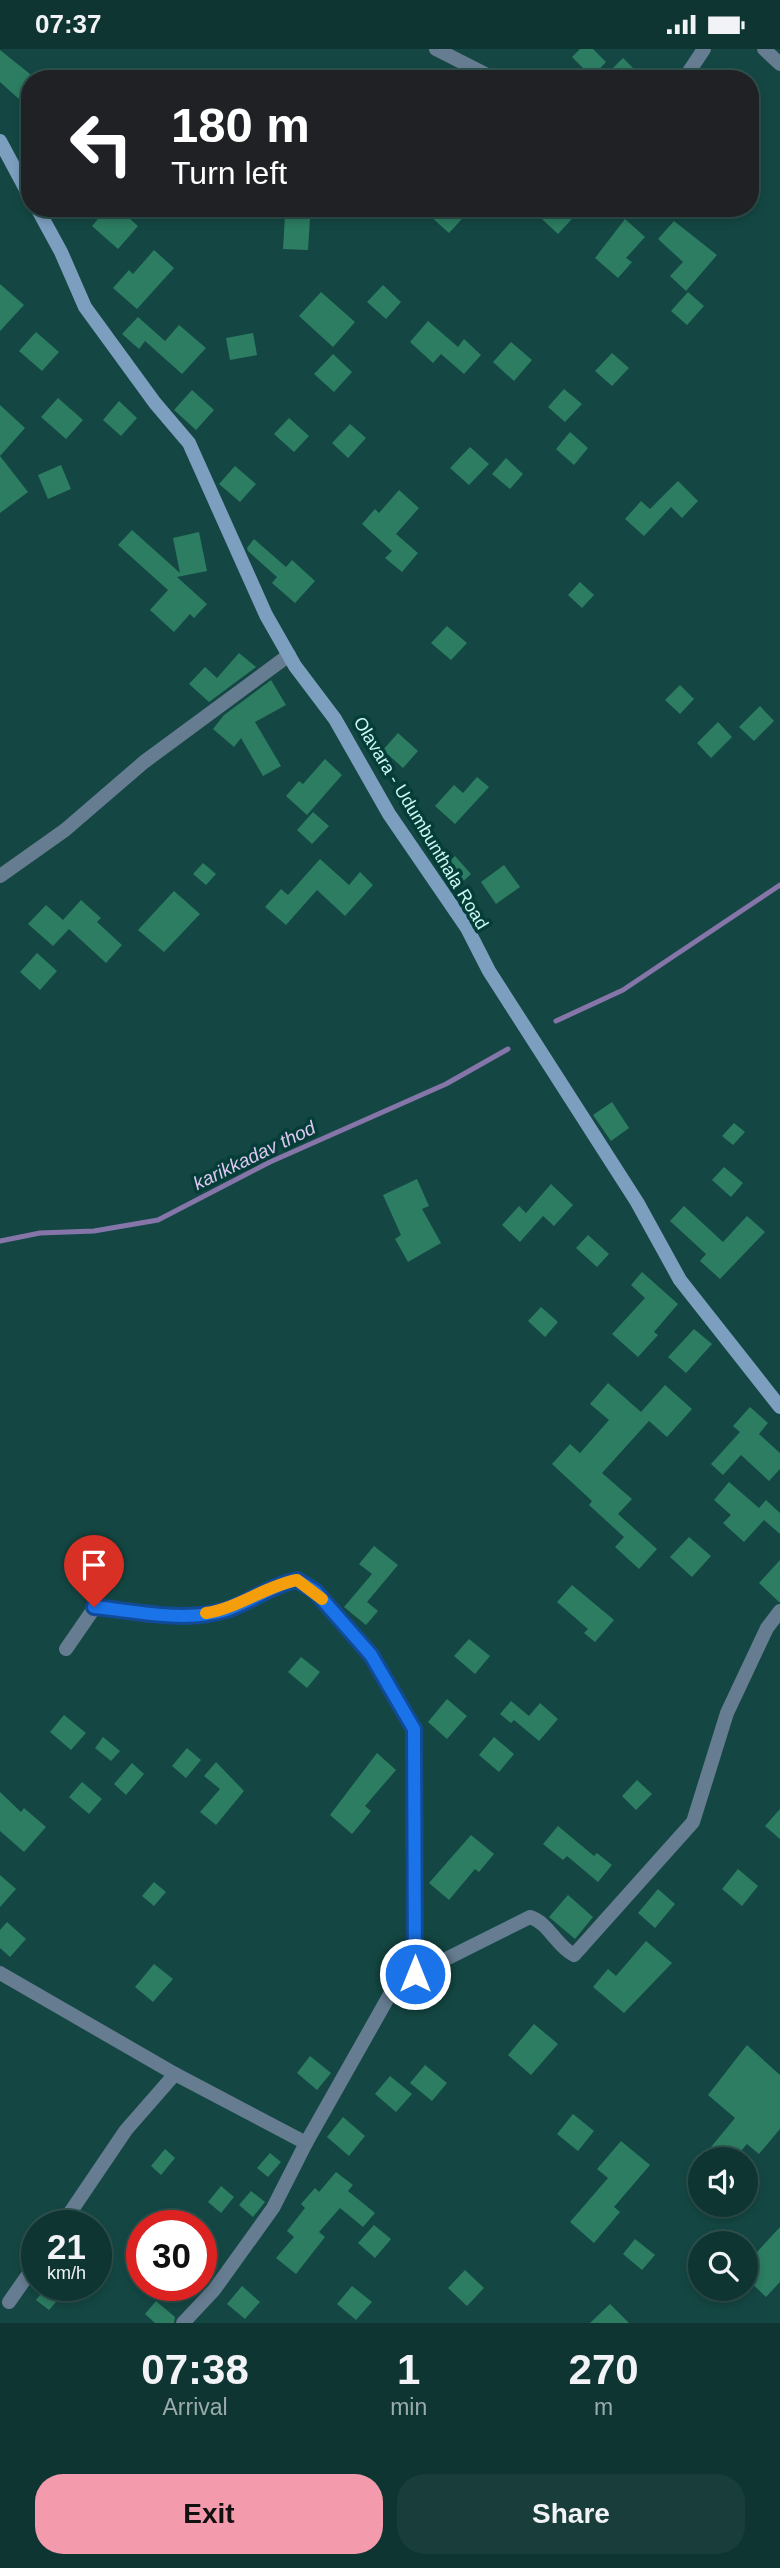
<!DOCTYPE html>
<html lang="en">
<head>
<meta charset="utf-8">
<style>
	:root { --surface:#0f3532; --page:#183d3a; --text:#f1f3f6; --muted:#9babac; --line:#2f504d; --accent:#f39aac }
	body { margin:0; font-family:Helvetica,sans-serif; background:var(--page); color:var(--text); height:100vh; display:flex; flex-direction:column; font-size:26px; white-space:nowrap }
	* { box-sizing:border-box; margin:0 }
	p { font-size:23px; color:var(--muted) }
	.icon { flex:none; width:38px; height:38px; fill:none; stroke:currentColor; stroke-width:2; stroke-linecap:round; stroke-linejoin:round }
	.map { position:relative; height:2274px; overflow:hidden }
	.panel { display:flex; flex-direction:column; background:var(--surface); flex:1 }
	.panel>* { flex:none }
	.banner { position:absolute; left:21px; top:21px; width:738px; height:147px; border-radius:28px; box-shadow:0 4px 10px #0003,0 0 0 2px var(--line); background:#202124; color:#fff; overflow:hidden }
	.tools { position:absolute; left:688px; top:2098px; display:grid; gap:14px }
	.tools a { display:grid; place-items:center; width:70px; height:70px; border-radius:50%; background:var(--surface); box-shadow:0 4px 10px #0003,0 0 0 2px var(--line); font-size:35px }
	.speed { position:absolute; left:21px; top:2161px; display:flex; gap:14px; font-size:35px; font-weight:700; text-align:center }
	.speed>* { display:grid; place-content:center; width:91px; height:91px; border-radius:50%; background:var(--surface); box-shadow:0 4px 10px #0003,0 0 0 2px var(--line); line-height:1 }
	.speed small { font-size:18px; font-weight:400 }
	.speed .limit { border:10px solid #d22; background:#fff; color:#111 }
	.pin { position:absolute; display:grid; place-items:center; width:60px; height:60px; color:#fff; margin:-72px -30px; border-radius:50% 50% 50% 0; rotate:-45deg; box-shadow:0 0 7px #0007 }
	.pin .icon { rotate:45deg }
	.me { position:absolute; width:77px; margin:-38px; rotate:0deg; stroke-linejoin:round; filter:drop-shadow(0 0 5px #0008) }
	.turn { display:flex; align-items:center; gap:24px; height:147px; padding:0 35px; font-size:32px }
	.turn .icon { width:91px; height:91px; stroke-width:2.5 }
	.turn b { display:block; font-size:49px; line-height:60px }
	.eta { display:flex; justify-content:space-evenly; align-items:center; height:119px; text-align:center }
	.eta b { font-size:42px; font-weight:800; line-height:49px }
	.button { display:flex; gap:14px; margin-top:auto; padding:14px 35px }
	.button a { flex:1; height:80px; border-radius:28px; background:var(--accent); color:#111; font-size:28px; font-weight:800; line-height:80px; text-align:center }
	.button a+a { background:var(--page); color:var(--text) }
	.status { display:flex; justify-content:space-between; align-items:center; height:49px; padding:0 35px; background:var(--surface); direction:ltr }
	.status svg { height:19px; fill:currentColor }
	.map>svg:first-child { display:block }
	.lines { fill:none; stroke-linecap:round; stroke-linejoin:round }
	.stream { stroke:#8575a8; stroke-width:5 }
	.building { fill:#2c7d61 }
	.minor { stroke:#667c91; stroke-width:14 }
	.secondary { stroke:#7c9ebf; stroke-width:14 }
	.route-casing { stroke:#114b97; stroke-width:18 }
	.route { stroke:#1a73e8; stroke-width:12 }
	.slow { stroke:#f59e0b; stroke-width:12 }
	.labels { text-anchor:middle; stroke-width:7; stroke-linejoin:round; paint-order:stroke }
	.street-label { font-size:18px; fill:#cdf8f3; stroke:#053d38 }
	.water-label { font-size:19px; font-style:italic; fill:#ddc8f3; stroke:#053d38 }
</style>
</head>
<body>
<div class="status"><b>07:37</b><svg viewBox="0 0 49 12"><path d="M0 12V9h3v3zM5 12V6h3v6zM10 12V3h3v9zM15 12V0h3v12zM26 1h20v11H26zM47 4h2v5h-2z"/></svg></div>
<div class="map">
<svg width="780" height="2274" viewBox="0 0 780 2274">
	<rect width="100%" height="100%" fill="#144743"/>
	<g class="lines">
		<g class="stream">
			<polyline points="556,972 623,941 780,836"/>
			<polyline points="0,1192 40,1184 94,1182 158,1171 270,1113 446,1035 508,1000"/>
		</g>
	</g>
	<g class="building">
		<polygon points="580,0 593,0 606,13 592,28 572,8"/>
		<polygon points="0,1 30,25 30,37 19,50 0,33"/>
		<polygon points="623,9 644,30 602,30"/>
		<polygon points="107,159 118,159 138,177 118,200 92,177"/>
		<polygon points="421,159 472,159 449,184"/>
		<polygon points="551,159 582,159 558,185 542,170"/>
		<polygon points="285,167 310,169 308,201 283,200"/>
		<polygon points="625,170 645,188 626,209 632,213 618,229 595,209"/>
		<polygon points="674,172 717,206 686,242 670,227 683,213 658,190"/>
		<polygon points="154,201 174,219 137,260 113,239 129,221 133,225"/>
		<polygon points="0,235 24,256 0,282"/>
		<polygon points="383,236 401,253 386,270 367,253"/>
		<polygon points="321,243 355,273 333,298 299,267"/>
		<polygon points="688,243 704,257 687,276 671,262"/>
		<polygon points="138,268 165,292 179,276 206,299 182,325 145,292 139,300 122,285"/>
		<polygon points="428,272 458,298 464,290 481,306 464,325 441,305 433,314 410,293"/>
		<polygon points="36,283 59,303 42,322 19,302"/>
		<polygon points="253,284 257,306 230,311 226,289"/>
		<polygon points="511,293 532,311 514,332 493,313"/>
		<polygon points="612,304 629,319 612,337 595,322"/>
		<polygon points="333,305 352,323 334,343 314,325"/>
		<polygon points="564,340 582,355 565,373 548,358"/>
		<polygon points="192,341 214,361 196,381 174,361"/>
		<polygon points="58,349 83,371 66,390 41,368"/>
		<polygon points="119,352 137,369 121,387 103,371"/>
		<polygon points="0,356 25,379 0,407"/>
		<polygon points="289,369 309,387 294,403 274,385"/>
		<polygon points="350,375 366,389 348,409 332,394"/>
		<polygon points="570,383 588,399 574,416 556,400"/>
		<polygon points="470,398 489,415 469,436 450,419"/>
		<polygon points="0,407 28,443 0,464"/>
		<polygon points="506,409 523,425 510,440 492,425"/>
		<polygon points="61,416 71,440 48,450 38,426"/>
		<polygon points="235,417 256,435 240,453 219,435"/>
		<polygon points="678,432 698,452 682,469 671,458 644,487 625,470 641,452 650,460"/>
		<polygon points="399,441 419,459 396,485 418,504 402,523 385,509 392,502 362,475 375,460 379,464"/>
		<polygon points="132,481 180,524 173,489 199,483 207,522 177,528 207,555 194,569 190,565 174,583 150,561 168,541 118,496"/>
		<polygon points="254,490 286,518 292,511 315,532 295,554 272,534 277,528 248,502 247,499"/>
		<polygon points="580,533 594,546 582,559 568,546"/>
		<polygon points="447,577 467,594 451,611 431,594"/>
		<polygon points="239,604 256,618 209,653 189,635 205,618 217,629"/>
		<polygon points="271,631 286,656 255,673 281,717 263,727 241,689 234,698 213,680 224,666"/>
		<polygon points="680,636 694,650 680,665 665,651"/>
		<polygon points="760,657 774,672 754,692 739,678"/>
		<polygon points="718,673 732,688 711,709 697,694"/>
		<polygon points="398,684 418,702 403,719 383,701"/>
		<polygon points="325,710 342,726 307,766 286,747 299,732 303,735"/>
		<polygon points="477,728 489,738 455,775 435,757 454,736 463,744"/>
		<polygon points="313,763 329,777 312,795 297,781"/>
		<polygon points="455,807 471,825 453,842 439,822"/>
		<polygon points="320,810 349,836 360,823 373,836 345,867 317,841 286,876 265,858 281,840 288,846"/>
		<polygon points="203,814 216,825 206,836 193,825"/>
		<polygon points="504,816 520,838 496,855 481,833"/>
		<polygon points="174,842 200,865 164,903 138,881"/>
		<polygon points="81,851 101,869 97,873 122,896 106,914 69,880 53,897 28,875 46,856 63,871"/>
		<polygon points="37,904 57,922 40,941 20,923"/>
		<polygon points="612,1053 629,1079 611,1092 593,1066"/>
		<polygon points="734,1074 745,1083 733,1096 722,1087"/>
		<polygon points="724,1118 743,1134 731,1148 712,1131"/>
		<polygon points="417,1130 429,1157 422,1160 441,1194 408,1213 395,1190 401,1186 383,1146"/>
		<polygon points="551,1135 573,1156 554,1177 543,1167 520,1193 502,1176 519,1157 526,1164"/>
		<polygon points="684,1157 723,1193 747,1167 765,1183 720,1230 700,1212 706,1205 670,1172"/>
		<polygon points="588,1186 609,1205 597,1218 576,1199"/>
		<polygon points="642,1223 678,1255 654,1283 658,1286 638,1308 612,1285 645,1249 631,1236"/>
		<polygon points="541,1258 558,1273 545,1288 528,1272"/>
		<polygon points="694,1280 712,1295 686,1324 668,1308"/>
		<polygon points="608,1334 641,1363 665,1336 692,1360 667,1388 649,1372 602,1424 632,1450 618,1465 657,1500 639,1520 615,1498 624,1488 589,1456 592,1452 552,1415 570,1395 580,1404 609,1371 590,1355"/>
		<polygon points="750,1358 768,1374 759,1385 780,1404 780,1420 769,1432 741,1406 723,1426 711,1415 740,1383 733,1377"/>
		<polygon points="729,1433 759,1459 766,1451 780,1464 780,1485 764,1471 744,1493 723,1474 731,1466 714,1451"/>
		<polygon points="689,1488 711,1507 692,1528 670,1508"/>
		<polygon points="374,1497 398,1516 367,1553 378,1562 366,1576 344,1558 372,1525 359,1515"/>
		<polygon points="780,1511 780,1553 779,1553 759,1534"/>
		<polygon points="572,1536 614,1571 595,1593 584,1584 588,1580 557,1553"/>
		<polygon points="469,1590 490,1607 475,1625 454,1607"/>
		<polygon points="301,1608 320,1623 307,1639 288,1623"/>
		<polygon points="447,1650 467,1667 447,1690 428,1673"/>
		<polygon points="511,1652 529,1667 540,1654 558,1670 539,1692 514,1671 511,1674 500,1665"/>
		<polygon points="64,1666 86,1684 71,1701 50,1683"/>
		<polygon points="103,1688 120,1702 111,1712 95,1699"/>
		<polygon points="494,1688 514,1705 499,1723 479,1706"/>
		<polygon points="187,1699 201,1711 186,1729 172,1717"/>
		<polygon points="377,1704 396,1721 365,1757 371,1762 352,1785 330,1766"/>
		<polygon points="216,1713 244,1742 216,1776 200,1763 220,1740 204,1727"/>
		<polygon points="132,1714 144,1725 126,1746 114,1735"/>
		<polygon points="637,1731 652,1745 636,1761 622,1747"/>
		<polygon points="82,1733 102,1750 89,1765 69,1748"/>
		<polygon points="0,1743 21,1763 24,1759 46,1778 24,1803 0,1782"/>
		<polygon points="780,1760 780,1790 765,1777"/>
		<polygon points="558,1777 594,1807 597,1804 612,1816 598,1833 567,1807 563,1811 543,1795"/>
		<polygon points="471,1786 494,1805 479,1823 475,1820 449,1851 429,1834"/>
		<polygon points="738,1820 758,1837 742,1857 722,1840"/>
		<polygon points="0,1826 16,1840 0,1858"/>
		<polygon points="154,1833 166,1843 154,1857 142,1847"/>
		<polygon points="658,1840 675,1855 655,1879 638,1864"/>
		<polygon points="568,1846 593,1868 575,1890 549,1868"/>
		<polygon points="7,1873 26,1890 10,1908 0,1899 0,1881"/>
		<polygon points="646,1892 672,1914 624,1964 593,1938 608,1920 616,1927"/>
		<polygon points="154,1915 173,1930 153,1953 135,1938"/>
		<polygon points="534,1975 558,1995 531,2026 508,2006"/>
		<polygon points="747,1996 780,2026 780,2080 759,2105 747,2095 734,2110 711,2110 717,2103 711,2098 735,2069 708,2046"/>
		<polygon points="310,2007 331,2024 317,2041 297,2024"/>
		<polygon points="425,2016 447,2034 432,2052 410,2034"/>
		<polygon points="390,2027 412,2045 396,2063 375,2045"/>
		<polygon points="573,2065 594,2082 578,2102 557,2085"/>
		<polygon points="343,2068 365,2087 349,2107 327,2088"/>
		<polygon points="621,2092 650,2116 614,2158 620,2163 594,2194 570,2173 608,2129 597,2120"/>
		<polygon points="165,2100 175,2109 161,2126 151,2117"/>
		<polygon points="270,2104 281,2113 268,2128 257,2119"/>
		<polygon points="336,2123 353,2136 348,2142 375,2164 363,2178 340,2159 319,2183 325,2188 296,2225 276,2209 294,2188 287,2182 305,2159 301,2155 315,2139 319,2143"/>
		<polygon points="221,2137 234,2148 221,2164 208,2153"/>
		<polygon points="251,2142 265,2153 253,2168 239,2156"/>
		<polygon points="374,2176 391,2190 375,2209 358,2194"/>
		<polygon points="780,2178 780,2233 766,2248 746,2229 746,2215"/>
		<polygon points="635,2190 655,2206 642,2221 623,2205"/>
		<polygon points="465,2221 484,2239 467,2257 448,2239"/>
		<polygon points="48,2236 63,2245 49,2261 36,2251"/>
		<polygon points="242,2237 260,2253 245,2270 227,2255"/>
		<polygon points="352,2237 372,2253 356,2271 337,2255"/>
		<polygon points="156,2252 175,2268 174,2274 155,2274 145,2265"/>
		<polygon points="610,2255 629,2274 590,2274"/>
	</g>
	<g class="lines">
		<g class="minor">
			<polyline points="436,0 495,30"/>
			<polyline points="764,0 780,15"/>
			<polyline points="684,30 704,0"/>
			<polyline points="0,827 65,781 144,713 289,606"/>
			<path d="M66,1600l29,-42c41,4 90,16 131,3 25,-8 45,-25 71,-30l18,11 56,64 43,74 2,245"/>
			<polyline points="0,1924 175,2025 306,2094"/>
			<polyline points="61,2177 126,2081 175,2025"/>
			<polyline points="9,2253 37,2213"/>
			<path d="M183,2274l31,-33 59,-82 33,-65 87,-154 23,-15 114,-57c19,6 26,29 44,38l119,-133 34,-109 40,-85 13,-17"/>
		</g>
		<g class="secondary">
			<polyline points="0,92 30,148"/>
			<polyline points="37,159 61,203 85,258 155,354 189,394 266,566 295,617 335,670 389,765 467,879 489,922 637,1153 680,1231 780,1358"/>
		</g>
	</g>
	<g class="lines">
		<defs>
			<path id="route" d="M94,1558c42,4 91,16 132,3 25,-8 45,-25 71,-30l18,11 56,64 43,74 1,245"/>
		</defs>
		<use href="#route" class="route-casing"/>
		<use href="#route" class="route"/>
		<path class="slow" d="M206,1564c33,-5 59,-27 91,-33l25,19"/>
	</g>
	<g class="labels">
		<g class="street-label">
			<text transform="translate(421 774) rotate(59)" y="6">Olavara - Udumbunthala Road</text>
		</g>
		<g class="water-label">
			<text transform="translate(254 1106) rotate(-26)" y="7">karikkadav thod</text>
		</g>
	</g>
</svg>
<div class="tools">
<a><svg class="icon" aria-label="sound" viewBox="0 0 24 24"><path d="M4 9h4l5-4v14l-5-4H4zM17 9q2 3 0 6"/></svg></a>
<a><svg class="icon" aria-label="search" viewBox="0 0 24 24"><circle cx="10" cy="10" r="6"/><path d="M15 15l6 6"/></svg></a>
</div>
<div class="speed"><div>21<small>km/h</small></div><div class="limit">30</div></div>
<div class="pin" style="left:94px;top:1558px;background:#d93025"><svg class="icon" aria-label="arrive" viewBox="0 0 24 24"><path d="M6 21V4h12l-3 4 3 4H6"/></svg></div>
<svg class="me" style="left:415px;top:1925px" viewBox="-20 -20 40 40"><circle r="17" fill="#1a73e8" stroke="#fff" stroke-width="3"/><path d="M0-11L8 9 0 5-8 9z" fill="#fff"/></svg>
<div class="banner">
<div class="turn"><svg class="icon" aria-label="left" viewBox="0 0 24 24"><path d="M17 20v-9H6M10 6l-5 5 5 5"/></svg><div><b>180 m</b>Turn left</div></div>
</div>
</div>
<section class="panel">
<div class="eta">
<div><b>07:38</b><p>Arrival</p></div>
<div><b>1</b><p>min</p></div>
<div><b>270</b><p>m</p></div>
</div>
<div class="button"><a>Exit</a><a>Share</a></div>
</section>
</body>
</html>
